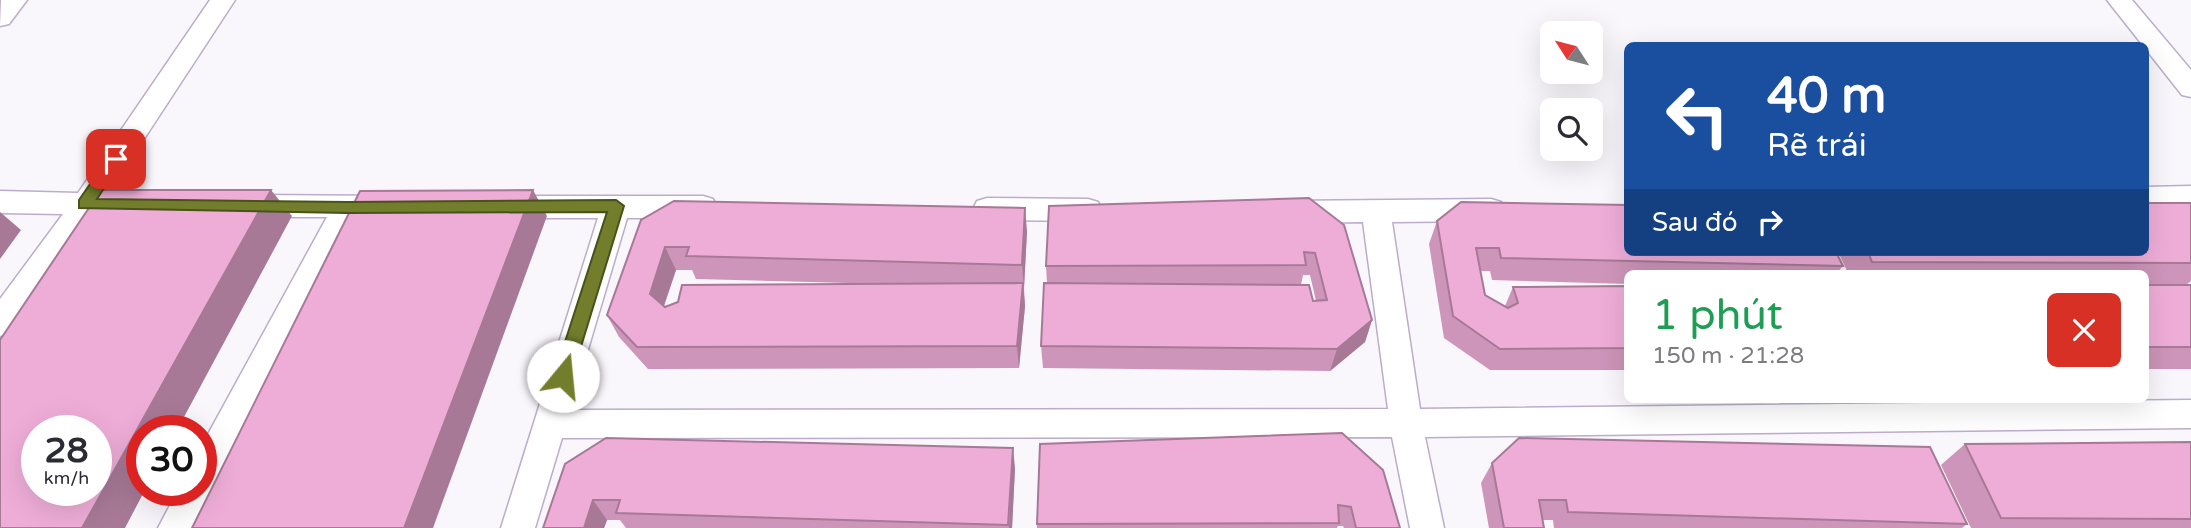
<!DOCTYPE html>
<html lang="vi">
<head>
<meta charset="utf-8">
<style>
	:root { --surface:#fff; --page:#f7f7f7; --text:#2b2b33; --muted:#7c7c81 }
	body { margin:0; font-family:"Varela Round",sans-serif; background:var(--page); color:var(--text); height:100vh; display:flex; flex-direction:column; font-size:26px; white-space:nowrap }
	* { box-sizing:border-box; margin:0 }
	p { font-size:23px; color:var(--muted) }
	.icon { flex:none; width:38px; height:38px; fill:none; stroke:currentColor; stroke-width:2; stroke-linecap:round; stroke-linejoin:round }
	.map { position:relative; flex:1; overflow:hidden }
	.side { position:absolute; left:1624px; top:270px; width:525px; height:133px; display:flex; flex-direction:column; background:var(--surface); border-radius:10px; box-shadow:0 7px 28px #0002 }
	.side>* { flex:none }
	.top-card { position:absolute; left:1624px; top:42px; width:525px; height:214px; border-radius:10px; box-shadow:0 7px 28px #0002; background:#1a4fa0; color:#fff; overflow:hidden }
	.needle { width:46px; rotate:306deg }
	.tools { position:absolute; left:1540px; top:21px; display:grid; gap:14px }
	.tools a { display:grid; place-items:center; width:63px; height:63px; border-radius:10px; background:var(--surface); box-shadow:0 7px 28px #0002; font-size:35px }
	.speed { position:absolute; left:21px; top:415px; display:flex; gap:14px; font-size:35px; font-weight:700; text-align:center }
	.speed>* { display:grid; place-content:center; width:91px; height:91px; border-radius:50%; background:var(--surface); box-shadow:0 7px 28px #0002; line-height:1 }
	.speed small { font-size:18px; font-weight:400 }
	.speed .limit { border:10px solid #d22; background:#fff; color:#111 }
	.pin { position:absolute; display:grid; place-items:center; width:60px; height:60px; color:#fff; margin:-30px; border-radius:14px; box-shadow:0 4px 10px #0006 }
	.me { position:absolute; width:77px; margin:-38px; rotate:17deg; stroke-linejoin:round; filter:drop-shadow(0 0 5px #0008) }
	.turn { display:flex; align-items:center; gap:24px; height:147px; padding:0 28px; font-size:32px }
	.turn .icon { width:91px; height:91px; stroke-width:2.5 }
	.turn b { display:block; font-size:49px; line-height:60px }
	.then { display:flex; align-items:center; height:66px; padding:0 28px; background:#0003; gap:14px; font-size:26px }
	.round { display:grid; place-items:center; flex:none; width:74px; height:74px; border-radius:10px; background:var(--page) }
	.head { display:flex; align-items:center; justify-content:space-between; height:119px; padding:0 28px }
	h1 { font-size:42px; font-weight:600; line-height:52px; color:#1e9e55 }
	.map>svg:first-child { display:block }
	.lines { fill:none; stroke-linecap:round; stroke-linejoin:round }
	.street-casing { stroke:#bbadcb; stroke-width:3 }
	.street { fill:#fff; fill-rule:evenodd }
	.wall { fill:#cd95b9; fill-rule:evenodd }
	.shaded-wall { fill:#a77996 }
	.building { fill:#eeadd7; stroke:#a77996; stroke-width:2; fill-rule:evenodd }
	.route { fill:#727e2b; stroke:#4a521c; stroke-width:2 }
</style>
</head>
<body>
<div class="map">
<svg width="2191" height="528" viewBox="0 0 2191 528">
	<rect width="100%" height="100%" fill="#f9f6fc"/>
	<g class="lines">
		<defs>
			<g id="street">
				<polygon points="1,0 27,0 9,24 0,26"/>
				<polygon points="210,0 235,0 108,194 143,197 147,205 143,213 133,216 93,215 11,332 0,336 0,299 63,214 0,213 0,191 78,193"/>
				<polygon points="2107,0 2132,0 2191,70 2191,97 2182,95"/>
				<polygon points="2191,186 2191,208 2146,209 2146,187"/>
				<polygon points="245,195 392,196 402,199 406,207 402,215 392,218 356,218 193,528 158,528 178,490 201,490 201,447 327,217 245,217 235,214 231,206 235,198"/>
				<polygon points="501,196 703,196 713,199 717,207 713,215 703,218 627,218 570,410 1388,409 1363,222 1288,223 1278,220 1274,212 1278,204 1288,201 1491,199 1501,202 1505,210 1501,218 1491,221 1392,222 1420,409 2191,400 2191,428 1425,437 1444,528 1410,528 1392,437 562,438 535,528 501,528 598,218 501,218 491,215 487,207 491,199"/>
				<polygon points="987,198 1088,199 1098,202 1102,210 1098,218 1088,221 987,220 977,217 973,209 977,201"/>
			</g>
		</defs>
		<use href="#street" class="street-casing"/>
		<use href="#street" class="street"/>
	</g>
	<g class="wall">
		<path d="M1309,198l63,122 -7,22 -35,29 -287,-3 -2,-22 6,-63 -1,-17zM1303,275h7l6,26h-3l-12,-16z"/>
		<polygon points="2191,203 2191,281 2186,285 2191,285 2191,369 2146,369 2146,273 1848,273 1838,252 2146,252"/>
		<path d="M641,220l386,11 -3,57 1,18 -6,62 -371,1 -29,-32 -12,-22zM676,270h16l4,9 191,5 -222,23 -1,-1z"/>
		<polygon points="1437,221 1843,266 1837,273 1628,273 1628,284 1492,280 1490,271 1480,271 1485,295 1505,306 1513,287 1628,286 1628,370 1490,370 1444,338 1429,244"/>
		<polygon points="1342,433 1400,528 1344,528 1343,526 1338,526 1337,528 1037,528 1037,524"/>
		<polygon points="2191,442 2191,528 1971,528 1941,465 1965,444"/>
		<polygon points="1492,463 1967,524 1962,528 1554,528 1553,520 1542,520 1544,528 1489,528 1481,483"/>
		<polygon points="565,464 1015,468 1012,528 626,528 620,520 607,520 604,528 543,528"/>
	</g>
	<g class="shaded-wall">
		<polygon points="271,190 292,216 177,430 142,430 142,490 145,490 125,528 82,528"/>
		<polygon points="533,190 547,216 433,528 404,528"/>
		<polygon points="1025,208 1027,231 1024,288 1022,265"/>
		<polygon points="0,212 21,230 0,259"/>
		<polygon points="665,247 676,270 660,317 650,294"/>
		<polygon points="1023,283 1025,306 1019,368 1017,346"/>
		<polygon points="1372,320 1365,342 1330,371 1337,349"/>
		<polygon points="1013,448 1015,468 1012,528 1009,528"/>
		<polygon points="593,500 607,520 604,528 584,528"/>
	</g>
	<g class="building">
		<path d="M101,190h170l-189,338h-82v-188zM37,430h59v60h-59z"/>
		<polygon points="533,190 404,528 192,528 360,191"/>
		<polygon points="1309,198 1344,225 1372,320 1337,349 1041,346 1044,283 1309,285 1313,301 1327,300 1315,253 1304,252 1306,265 1046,266 1049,206"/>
		<polygon points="674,201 1025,208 1022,265 686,256 689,247 665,247 650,294 665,307 678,302 682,285 1023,283 1017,346 637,347 607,315 641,220"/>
		<polygon points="1461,202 1628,205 1628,252 1836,252 1843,266 1501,258 1499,248 1476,248 1485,295 1508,308 1518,303 1513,287 1628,286 1628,348 1500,349 1453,316 1437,221"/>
		<polygon points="2146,203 2191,203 2191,263 1872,262 1868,252 2146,252"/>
		<rect x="2146" y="285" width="45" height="62"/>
		<polygon points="1342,433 1383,470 1400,528 1356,528 1351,507 1338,505 1339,523 1037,524 1040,444"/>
		<polygon points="606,438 1013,448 1008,525 616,513 620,500 593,500 584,528 543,528 565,464"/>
		<polygon points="1519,438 1930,447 1967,524 1568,512 1566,500 1539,500 1544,528 1504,528 1492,463"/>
		<polygon points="2191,442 2191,519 2001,518 1965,444"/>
	</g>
	<polygon class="route" points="116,153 123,159 97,199 347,202 616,200 624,206 572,376 563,383 554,376 607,212 347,213 79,208 79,200 110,155"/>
</svg>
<div class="tools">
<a><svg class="needle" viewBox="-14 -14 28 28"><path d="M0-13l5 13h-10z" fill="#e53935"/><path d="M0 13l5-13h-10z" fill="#7c7c81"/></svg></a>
<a><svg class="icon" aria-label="search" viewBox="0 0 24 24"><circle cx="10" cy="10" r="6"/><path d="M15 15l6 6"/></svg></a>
</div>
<div class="speed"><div>28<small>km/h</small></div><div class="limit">30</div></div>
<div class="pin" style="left:116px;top:159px;background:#d93025"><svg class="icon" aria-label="arrive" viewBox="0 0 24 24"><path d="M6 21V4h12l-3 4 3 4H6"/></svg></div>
<svg class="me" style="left:563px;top:376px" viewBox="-20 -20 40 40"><circle r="19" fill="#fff"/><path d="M0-13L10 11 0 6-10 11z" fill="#727e2b"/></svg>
<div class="top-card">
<div class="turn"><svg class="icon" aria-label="left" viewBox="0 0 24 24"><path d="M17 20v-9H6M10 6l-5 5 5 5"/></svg><div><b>40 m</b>Rẽ trái</div></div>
<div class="then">Sau đó<svg class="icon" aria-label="right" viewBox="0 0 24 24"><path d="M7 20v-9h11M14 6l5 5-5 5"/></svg></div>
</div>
<section class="side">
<div class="head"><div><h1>1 phút</h1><p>150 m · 21:28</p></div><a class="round" style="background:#d93025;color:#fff"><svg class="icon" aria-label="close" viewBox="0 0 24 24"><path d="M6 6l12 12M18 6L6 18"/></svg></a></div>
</section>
</div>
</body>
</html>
